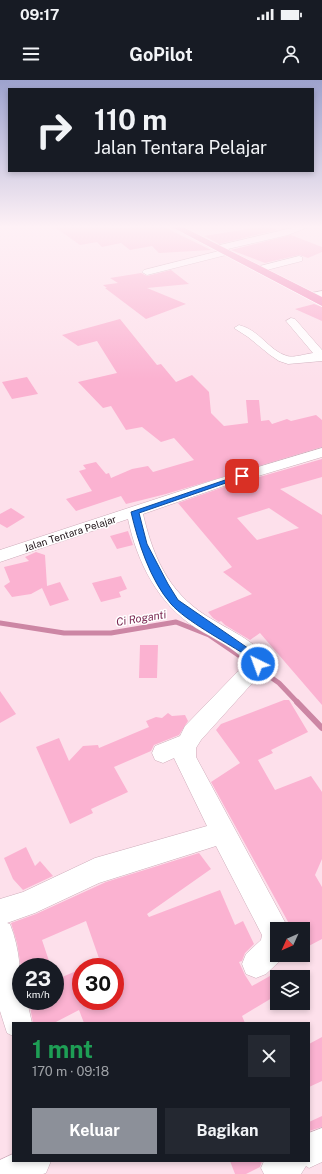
<!DOCTYPE html>
<html lang="id">
<head>
<meta charset="utf-8">
<style>
	:root { --surface:#171b24; --page:#242831; --text:#f1f3f6; --muted:#9ea1a6; --accent:#8c9099 }
	body { margin:0; font-family:"Public Sans",sans-serif; background:var(--page); color:var(--text); height:100vh; display:flex; flex-direction:column; font-size:15px; white-space:nowrap }
	* { box-sizing:border-box; margin:0 }
	p { font-size:13px; color:var(--muted) }
	.icon { flex:none; width:22px; height:22px; fill:none; stroke:currentColor; stroke-width:2; stroke-linecap:round; stroke-linejoin:round }
	.map { position:relative; flex:1; overflow:hidden }
	.side { position:absolute; left:12px; top:942px; width:298px; height:140px; display:flex; flex-direction:column; background:var(--surface); border-radius:0px; box-shadow:0 2px 6px #0003 }
	.side>* { flex:none }
	.hud { position:absolute; left:8px; top:8px; width:306px; height:84px; border-radius:0px; box-shadow:0 2px 6px #0003; background:#171b24; color:var(--text); overflow:hidden }
	.needle { width:26px; rotate:225deg }
	.fabs { position:absolute; left:270px; top:842px; display:grid; gap:8px }
	.fabs a { display:grid; place-items:center; width:40px; height:40px; border-radius:0px; background:var(--surface); box-shadow:0 2px 6px #0003; font-size:20px }
	.speed { position:absolute; left:12px; top:878px; display:flex; gap:8px; font-size:20px; font-weight:700; text-align:center }
	.speed>* { display:grid; place-content:center; width:52px; height:52px; border-radius:50%; background:var(--surface); box-shadow:0 2px 6px #0003; line-height:1 }
	.speed small { font-size:10px; font-weight:400 }
	.speed .limit { border:6px solid #d22; background:#fff; color:#111 }
	.pin { position:absolute; display:grid; place-items:center; width:34px; height:34px; color:#fff; margin:-17px; border-radius:8px; box-shadow:0 2px 6px #0006 }
	.me { position:absolute; width:44px; margin:-22px; rotate:318deg; stroke-linejoin:round; filter:drop-shadow(0 0 3px #0008) }
	.turn { display:flex; align-items:center; gap:14px; height:84px; padding:0 20px; font-size:18px }
	.turn .icon { width:52px; height:52px; stroke-width:2.5 }
	.turn b { display:block; font-size:28px; line-height:34px }
	.round { display:grid; place-items:center; flex:none; width:42px; height:42px; border-radius:0px; background:var(--page) }
	.overview { display:flex; align-items:center; justify-content:space-between; height:68px; padding:0 20px }
	h1 { font-size:24px; font-weight:700; line-height:30px; color:#1e9e55 }
	.cta { display:flex; gap:8px; margin-top:auto; padding:8px 20px }
	.cta a { flex:1; height:46px; border-radius:0px; background:var(--accent); color:#fff; font-size:16px; font-weight:700; line-height:46px; text-align:center }
	.cta a+a { background:var(--page); color:var(--text) }
	.status { display:flex; justify-content:space-between; align-items:center; height:28px; padding:0 20px; background:var(--surface); direction:ltr }
	.status svg { height:11px; fill:currentColor }
	header { display:flex; justify-content:space-between; align-items:center; height:52px; padding:0 20px; background:var(--surface); font-size:18px; font-weight:700 }
	.map>svg:first-child { display:block }
	.lines { fill:none; stroke-linecap:round; stroke-linejoin:round }
	.stream-far1 { stroke:#cc86a4; stroke-width:5 }
	.stream { stroke:#cc86a4; stroke-width:6 }
	.building { fill:#fbb2d1; fill-rule:evenodd }
	.minor-casing { stroke:#ceacba; stroke-width:1 }
	.highway-casing { stroke:#fff; stroke-width:1 }
	.minor { fill:#fff; fill-rule:evenodd }
	.highway { fill:#f393be; fill-rule:evenodd }
	.route { fill:#1a73e8; stroke:#114b97 }
	.labels { text-anchor:middle; stroke-width:3; stroke-linejoin:round; paint-order:stroke }
	.street-label { font-size:10px; fill:#1f1318; stroke:#fff }
	.water-label { font-size:11px; font-style:italic; fill:#7a2852; stroke:#fff }
</style>
</head>
<body>
<div class="status"><b>09:17</b><svg viewBox="0 0 49 12"><path d="M0 12V9h3v3zM5 12V6h3v6zM10 12V3h3v9zM15 12V0h3v12zM26 1h20v11H26zM47 4h2v5h-2z"/></svg></div>
<header><svg class="icon" aria-label="menu" viewBox="0 0 24 24"><path d="M4 6h16M4 12h16M4 18h16"/></svg>GoPilot<svg class="icon" aria-label="person" viewBox="0 0 24 24"><circle cx="12" cy="8" r="4"/><path d="M4 21q1-7 8-7t8 7"/></svg></header>
<div class="map">
<svg width="322" height="1094" viewBox="0 0 322 1094">
	<rect width="100%" height="100%" fill="#fde0eb"/>
	<g class="lines">
		<g class="stream-far1">
			<polyline points="0,543 64,553 111,553 176,542 209,555 247,581"/>
			<polyline points="259,589 279,603 298,623"/>
		</g>
		<polyline class="stream" points="297,622 322,648"/>
	</g>
	<g class="building">
		<polygon points="53,146 110,146 112,148 162,146 211,170 159,173 152,166 130,170 121,163 102,167 97,162 80,165"/>
		<polygon points="267,146 277,150 219,164 204,156"/>
		<polygon points="291,155 322,167 322,172 308,178 299,175 265,183 231,170"/>
		<polygon points="171,190 189,204 147,208 186,224 146,239 105,208 107,208 103,205 118,203 110,198 141,193 147,196"/>
		<polygon points="314,224 322,227 322,241 295,229"/>
		<polygon points="120,239 157,285 161,284 176,302 192,295 209,312 211,333 224,346 248,343 246,320 259,320 261,341 269,340 272,344 287,339 291,341 316,335 322,340 322,367 166,414 126,424 121,416 76,431 66,419 92,411 79,391 86,389 83,385 96,382 106,394 109,393 111,398 132,389 148,386 153,392 194,380 174,358 161,362 142,347 126,350 111,326 103,328 78,302 117,293 97,261 78,266 62,255"/>
		<polygon points="27,297 38,314 12,319 2,302"/>
		<path d="M322,379v18l-42,12 42,26v190l-62,-72 -10,7 -25,-15 -4,-4 -2,1 -6,-4 -5,-6 44,-18 -29,-22 9,-5 -54,-64 43,-15zM269,428l30,20 -42,12 -20,-22z"/>
		<polygon points="11,428 25,437 7,448 0,444 0,434"/>
		<polygon points="128,451 133,465 117,469 110,456"/>
		<polygon points="36,472 45,475 47,506 60,502 69,520 50,526 42,508 31,514 12,517 4,506 10,502 4,487 29,481 25,477"/>
		<polygon points="121,496 127,509 119,512 121,517 101,522 92,503"/>
		<polygon points="140,565 158,565 157,598 139,598"/>
		<polygon points="0,611 16,634 0,643"/>
		<polygon points="284,620 289,620 308,652 271,670 273,673 258,680 275,710 311,696 322,712 322,779 315,795 322,807 322,859 303,869 303,849 292,849 211,702 240,683 216,650 221,644"/>
		<polygon points="168,633 172,636 185,635 188,641 179,655 154,665 151,671 114,687 128,712 91,729 93,733 70,744 36,667 59,658 69,681 83,666 98,665 99,668 149,647 146,641 156,637 162,638"/>
		<polygon points="26,767 35,786 40,781 53,796 23,810 13,799 4,778"/>
		<polygon points="199,773 211,789 147,834 149,837 220,810 235,845 243,841 254,864 245,873 242,881 239,882 245,895 252,906 277,892 277,915 242,936 245,943 84,943 79,930 54,943 33,943 29,921 55,921 55,900 81,889 81,921 115,921 115,887 102,887 86,841 42,860 51,887 21,887 17,863 11,843 36,834 106,802"/>
		<polygon points="322,957 322,1001 309,1007 309,964"/>
		<polygon points="322,1036 322,1047 309,1051 309,1042"/>
		<polygon points="230,1081 262,1081 260,1087 246,1094 235,1094"/>
	</g>
	<g class="lines">
		<defs>
			<g id="minor">
				<polygon points="300,146 311,146 288,155 219,171 215,168 216,166"/>
				<polygon points="227,169 230,170 230,174 147,195 142,192 144,190"/>
				<polygon points="299,176 302,177 302,181 259,192 254,189 256,187"/>
				<polygon points="322,211 322,217 311,219 306,216 307,214"/>
				<path d="M291,238l4,1 27,31v11l-34,3 -9,-3 -9,-6 -22,-18 -14,-9 5,-3c21,5 30,26 48,31 7,2 18,-2 26,-3l-27,-32z"/>
				<path d="M322,368v9l-101,30 -78,27c11,47 28,83 72,107 18,11 42,21 53,40l-3,8 -64,71 -5,8v9l90,167 2,5h-11v26h7l-1,3 -17,16 -10,4 -10,-4 -4,-10 4,-10 15,-14 1,-5 -46,-89 -117,37 -64,30 -28,10 3,1c10,25 11,51 11,77h6l5,22h-19v13l-6,-3 -7,-22v-112l23,-7 72,-34 112,-32 -33,-68 -11,5 -8,-3 -3,-7 3,-7 25,-10 5,-10 62,-64c-14,-15 -33,-23 -51,-34 -38,-24 -59,-66 -68,-109l-128,43v-12l211,-69z"/>
				<polygon points="322,1048 322,1082 309,1088 306,1086 301,1094 264,1094 261,1088 264,1081 309,1081 309,1053"/>
				<polygon points="13,1074 13,1081 51,1081 46,1093 43,1094 0,1094 0,1080"/>
			</g>
			<polygon id="highway" points="170,146 181,146 322,217 322,226"/>
		</defs>
		<use href="#minor" class="minor-casing"/>
		<use href="#highway" class="highway-casing"/>
		<use href="#minor" class="minor"/>
		<use href="#highway" class="highway"/>
	</g>
	<linearGradient id="sky" x2="0" y2="1"><stop stop-color="#9da2cd"/><stop offset="0.49" stop-color="#fef1f6"/><stop offset="1" stop-color="#fef1f6" stop-opacity="0"/></linearGradient>
	<rect width="322" height="299" fill="url(#sky)"/>
	<path class="route" d="M240,395l6,1 -107,37 8,31 21,40 10,16 80,55 4,9 -4,3 -4,-1 -3,-6 -7,-6c-20,-13 -58,-33 -73,-50 -21,-24 -33,-62 -40,-92z"/>
	<g class="labels">
		<g class="street-label">
			<text transform="translate(70 453) rotate(-18)" y="4">Jalan Tentara Pelajar</text>
		</g>
		<g class="water-label">
			<text transform="translate(141 538) rotate(-9)" y="4">Ci Roganti</text>
		</g>
	</g>
</svg>
<div class="fabs">
<a><svg class="needle" viewBox="-14 -14 28 28"><path d="M0-13l5 13h-10z" fill="#e53935"/><path d="M0 13l5-13h-10z" fill="#9ea1a6"/></svg></a>
<a><svg class="icon" aria-label="layers" viewBox="0 0 24 24"><path d="M12 4l9 5-9 5-9-5zM3 14l9 5 9-5"/></svg></a>
</div>
<div class="speed"><div>23<small>km/h</small></div><div class="limit">30</div></div>
<div class="pin" style="left:242px;top:396px;background:#d93025"><svg class="icon" aria-label="arrive" viewBox="0 0 24 24"><path d="M6 21V4h12l-3 4 3 4H6"/></svg></div>
<svg class="me" style="left:258px;top:584px" viewBox="-20 -20 40 40"><circle r="17" fill="#1a73e8" stroke="#fff" stroke-width="3"/><path d="M0-11L8 9 0 5-8 9z" fill="#fff"/></svg>
<div class="hud">
<div class="turn"><svg class="icon" aria-label="right" viewBox="0 0 24 24"><path d="M7 20v-9h11M14 6l5 5-5 5"/></svg><div><b>110 m</b>Jalan Tentara Pelajar</div></div>
</div>
<section class="side">
<div class="overview"><div><h1>1 mnt</h1><p>170 m · 09:18</p></div><a class="round"><svg class="icon" aria-label="close" viewBox="0 0 24 24"><path d="M6 6l12 12M18 6L6 18"/></svg></a></div>
<div class="cta"><a>Keluar</a><a>Bagikan</a></div>
</section>
</div>
</body>
</html>
